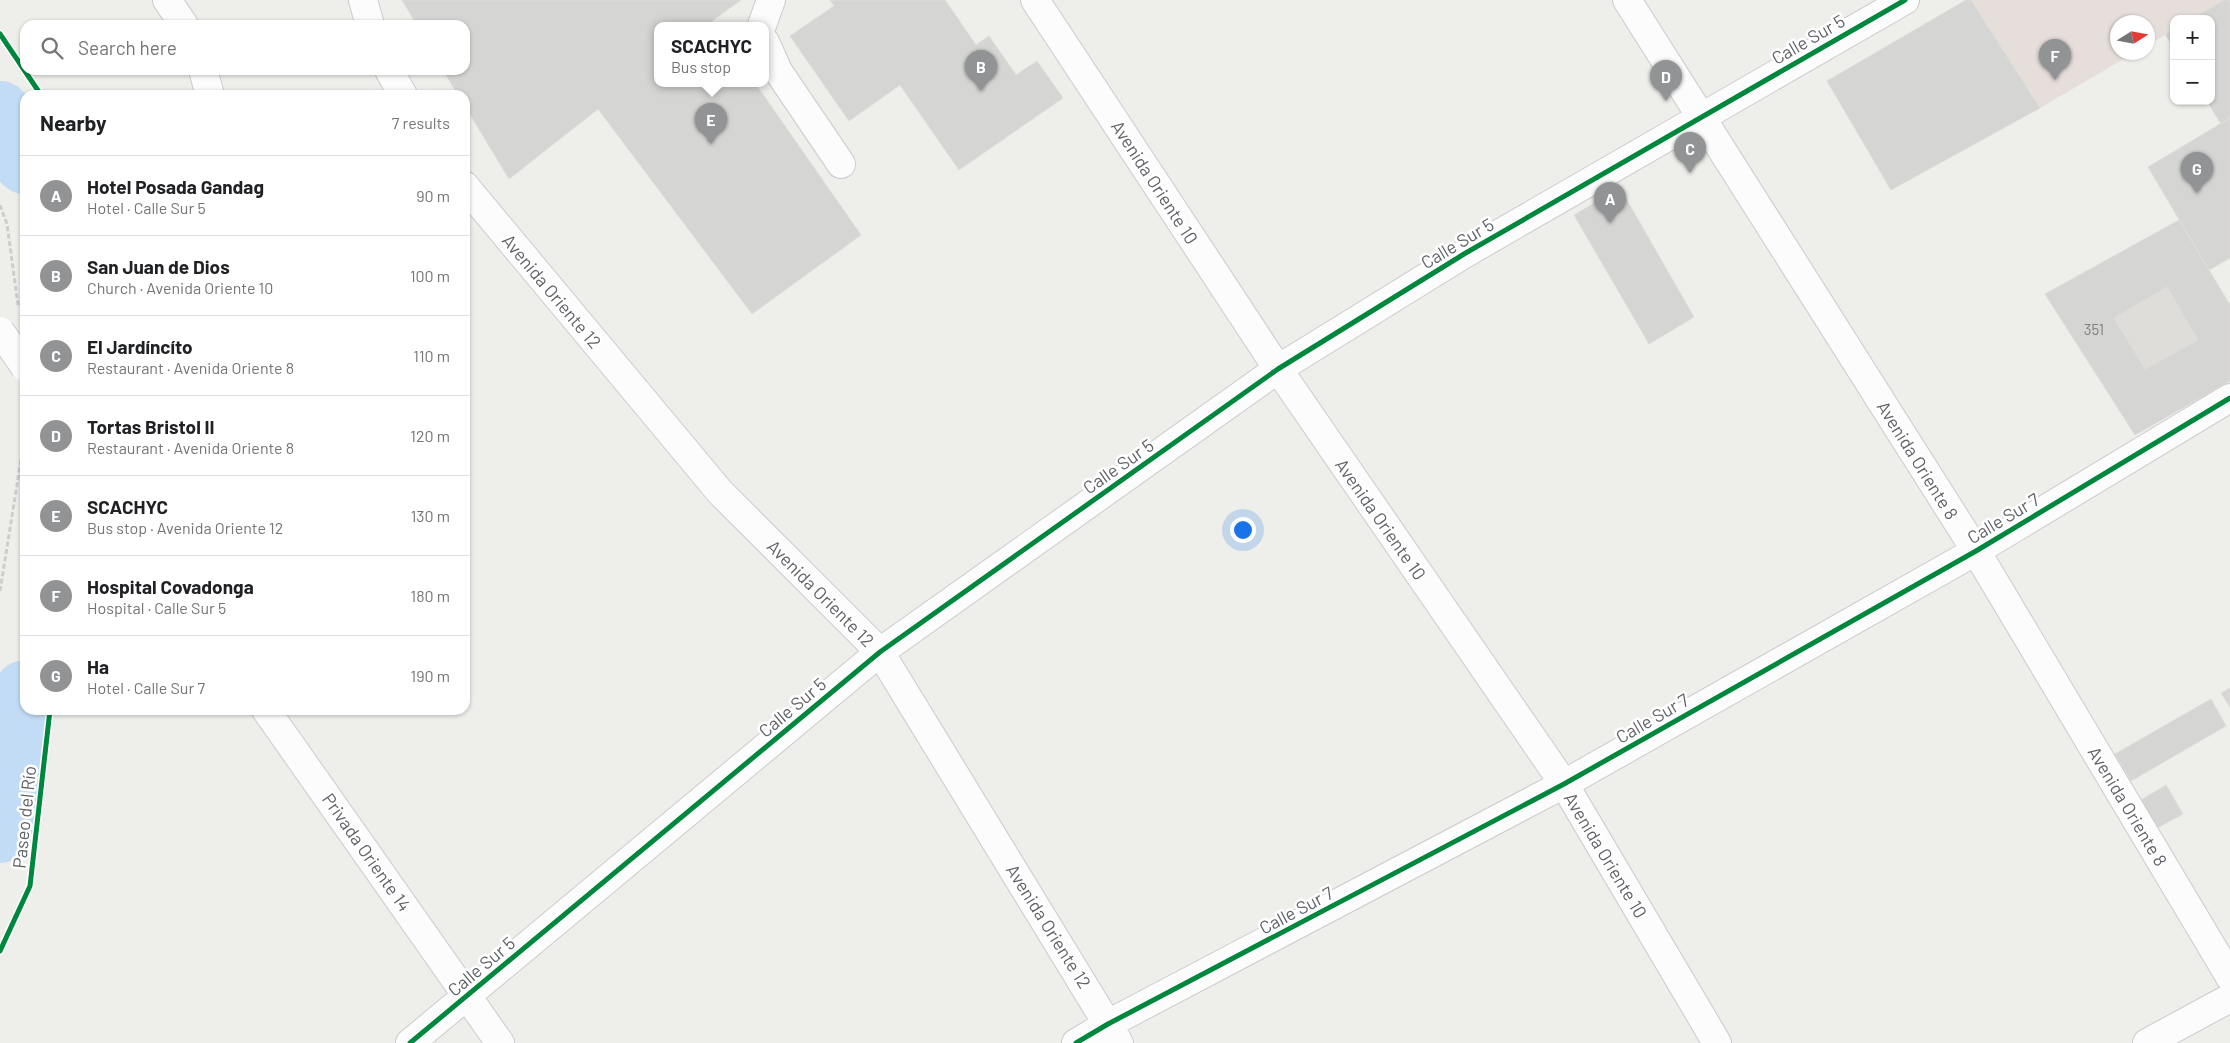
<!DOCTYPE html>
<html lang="en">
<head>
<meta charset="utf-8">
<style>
	:root { --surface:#fff; --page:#f2f2f2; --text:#202124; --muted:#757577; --line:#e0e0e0; --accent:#919395 }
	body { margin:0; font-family:Barlow,sans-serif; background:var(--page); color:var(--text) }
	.controls { position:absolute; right:15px; top:15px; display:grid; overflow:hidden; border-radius:10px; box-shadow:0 1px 4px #0004 }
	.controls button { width:45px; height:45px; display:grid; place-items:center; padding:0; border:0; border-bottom:1px solid var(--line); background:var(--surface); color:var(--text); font:25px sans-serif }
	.compass { position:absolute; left:2110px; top:15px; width:45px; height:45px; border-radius:50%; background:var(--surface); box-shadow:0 1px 4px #0004; rotate:79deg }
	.you { position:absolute; left:1242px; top:529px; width:18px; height:18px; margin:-12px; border:4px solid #fff; border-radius:50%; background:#1a73e8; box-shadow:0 0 0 8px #1a73e833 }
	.badge { display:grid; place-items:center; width:32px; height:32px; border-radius:50%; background:var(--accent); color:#fff; font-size:16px; font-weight:700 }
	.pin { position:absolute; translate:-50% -41px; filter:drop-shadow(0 1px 2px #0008) }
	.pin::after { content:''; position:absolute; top:26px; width:18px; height:15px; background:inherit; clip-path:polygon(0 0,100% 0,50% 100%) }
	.popup { position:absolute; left:654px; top:22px; width:115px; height:65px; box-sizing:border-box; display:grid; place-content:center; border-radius:10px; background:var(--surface); filter:drop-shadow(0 1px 4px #0005); font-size:16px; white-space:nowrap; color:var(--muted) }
	.popup b { font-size:19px; color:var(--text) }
	.popup::after { content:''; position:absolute; left:50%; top:100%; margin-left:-10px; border:10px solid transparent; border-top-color:var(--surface) }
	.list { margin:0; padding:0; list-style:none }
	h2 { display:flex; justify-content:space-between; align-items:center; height:65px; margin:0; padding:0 20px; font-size:21px }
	h2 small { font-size:16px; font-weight:400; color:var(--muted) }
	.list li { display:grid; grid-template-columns:32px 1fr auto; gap:15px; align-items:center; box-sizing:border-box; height:80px; padding:0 20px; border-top:1px solid var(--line) }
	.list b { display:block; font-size:19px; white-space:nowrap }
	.list p { margin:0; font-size:16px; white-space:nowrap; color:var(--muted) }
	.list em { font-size:16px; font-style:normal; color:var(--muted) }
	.icon { flex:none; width:28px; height:28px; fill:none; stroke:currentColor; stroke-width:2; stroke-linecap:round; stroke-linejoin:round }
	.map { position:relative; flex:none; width:2230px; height:1043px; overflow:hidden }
	.search { position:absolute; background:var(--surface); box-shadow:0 1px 4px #0004; left:20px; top:20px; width:450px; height:55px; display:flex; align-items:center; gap:12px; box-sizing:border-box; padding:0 18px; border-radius:15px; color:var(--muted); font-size:19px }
	.panel { position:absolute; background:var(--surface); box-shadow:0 1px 4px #0004; left:20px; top:90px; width:450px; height:625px; border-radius:15px }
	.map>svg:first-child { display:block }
	.education { fill:#deddd9 }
	.medical { fill:#e6dedb }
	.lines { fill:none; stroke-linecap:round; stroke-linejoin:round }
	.river { stroke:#c2dcf5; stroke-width:62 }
	.building { fill:#d5d5d3; stroke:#deddda; fill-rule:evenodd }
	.minor-casing { stroke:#cbcccc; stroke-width:30 }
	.path { stroke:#cacfcd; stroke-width:3; stroke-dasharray:5 2.5; stroke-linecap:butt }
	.minor { stroke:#fcfcfc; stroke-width:28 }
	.minor-bridge-casing { stroke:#cbcccc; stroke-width:30; stroke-linecap:butt }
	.minor-bridge { stroke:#fcfcfc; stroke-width:28 }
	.cycleway-casing { stroke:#fff; stroke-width:8 }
	.cycleway { stroke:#00873e; stroke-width:5 }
	.labels { text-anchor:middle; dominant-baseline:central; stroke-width:5; stroke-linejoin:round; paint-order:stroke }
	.number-label { font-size:15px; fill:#7e8083 }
	.street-label { font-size:18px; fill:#5f6267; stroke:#fff }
</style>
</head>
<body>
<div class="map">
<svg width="2230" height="1043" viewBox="0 0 2230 1043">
	<rect width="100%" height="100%" fill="#eeeeea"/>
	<!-- education -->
	<path class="education" d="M2179,220L2230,305V381L2135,435L2045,294Z"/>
	<!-- medical -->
	<path class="medical" d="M1971,0H2224L2192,19H2174V30L2148,45V22H2118V52L2134,53L2040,108Z"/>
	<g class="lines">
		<!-- river -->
		<path class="river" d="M0,112L16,140L25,163
			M0,832L8,805L25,691"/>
	</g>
	<!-- building -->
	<path class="building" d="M402,0H741L712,21L715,25H657V83H755L861,235L752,314L598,109L509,179L465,106V95H458L443,70H465V25H417Z
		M830,0H945L976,45L989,36L1016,75L1037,61L1063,98L959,170L900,85L849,121L790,36L834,6Z
		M1966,0H1971L2040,108L1891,190L1827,81Z
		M2224,0H2230V118L2221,124L2207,101H2211V19H2192Z
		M2174,30V48L2165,34Z
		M2230,118V258L2209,270L2148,167Z
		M1620,188L1694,317L1649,344L1574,215Z
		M2179,220L2230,305V381L2135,435L2045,294ZM2167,287L2198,340L2145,369L2114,318Z
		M2230,688V707L2221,693Z
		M2211,699L2226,726L2131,781L2115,754Z
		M2166,785L2183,814L2157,828L2141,800Z"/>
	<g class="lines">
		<!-- minor casing -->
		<g class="minor-casing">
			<path id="minor" d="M167,0L184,25
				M363,0L370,25
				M1035,0L1278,369L1564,784L1717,1043
				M1627,0L1976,551L2230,977
				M762,25L771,0
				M765,42L778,71L841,164
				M203,70L210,95
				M389,70L403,95
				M465,186L720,492L880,652L1119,1043
				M266,710L500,1043
				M410,1043L880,652L1278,369L1464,254L1905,0
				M1076,1043L1108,1024L1564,784L1976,551L2230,398
				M2147,1043L2230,998"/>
		</g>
		<!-- path -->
		<path class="path" d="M0,34L41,95
			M0,205L7,224L18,305
			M0,591L24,441L23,398
			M0,951L30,886L50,710"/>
		<!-- minor -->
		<use href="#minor" class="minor"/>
		<!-- minor-bridge casing -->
		<g class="minor-bridge-casing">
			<path id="minor-bridge" d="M0,331L25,367"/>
		</g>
		<!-- minor-bridge -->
		<use href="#minor-bridge" class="minor-bridge"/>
		<!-- cycleway casing -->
		<g class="cycleway-casing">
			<path id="cycleway" d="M0,34L41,95
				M0,951L30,886L50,710
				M410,1043L880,652L1278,369L1464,254L1905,0
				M1076,1043L1108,1024L1564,784L1976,551L2230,398"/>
		</g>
		<!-- cycleway -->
		<use href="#cycleway" class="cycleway"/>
	</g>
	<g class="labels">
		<!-- number labels -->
		<g class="number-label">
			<text x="2094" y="329">351</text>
		</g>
		<!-- street labels -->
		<g class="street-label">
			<text transform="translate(1808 39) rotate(-30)">Calle Sur 5</text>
			<text transform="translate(1155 182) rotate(57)">Avenida Oriente 10</text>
			<text transform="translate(1457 243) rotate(-31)">Calle Sur 5</text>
			<text transform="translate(552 291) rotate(50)">Avenida Oriente 12</text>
			<text transform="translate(1918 460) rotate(58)">Avenida Oriente 8</text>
			<text transform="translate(1118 466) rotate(-35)">Calle Sur 5</text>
			<text transform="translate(2003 518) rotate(-31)">Calle Sur 7</text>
			<text transform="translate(1381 519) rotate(55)">Avenida Oriente 10</text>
			<text transform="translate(821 593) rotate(45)">Avenida Oriente 12</text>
			<text transform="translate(792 707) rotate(-40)">Calle Sur 5</text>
			<text transform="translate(1652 718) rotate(-30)">Calle Sur 7</text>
			<text transform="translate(2128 806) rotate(59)">Avenida Oriente 8</text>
			<text transform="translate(24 817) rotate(-84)">Paseo del Río</text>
			<text transform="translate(367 852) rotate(55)">Privada Oriente 14</text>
			<text transform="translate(1606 855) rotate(59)">Avenida Oriente 10</text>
			<text transform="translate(1296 910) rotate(-28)">Calle Sur 7</text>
			<text transform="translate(1049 926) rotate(58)">Avenida Oriente 12</text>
			<text transform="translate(481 966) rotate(-40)">Calle Sur 5</text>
		</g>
	</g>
</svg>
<div class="controls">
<button>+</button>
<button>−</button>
</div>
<svg class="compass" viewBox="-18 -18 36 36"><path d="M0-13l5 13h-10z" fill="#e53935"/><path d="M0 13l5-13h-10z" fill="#757577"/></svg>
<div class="you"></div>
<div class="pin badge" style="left:1610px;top:223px">A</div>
<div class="pin badge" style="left:981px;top:91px">B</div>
<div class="pin badge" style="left:1690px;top:173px">C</div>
<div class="pin badge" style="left:1666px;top:101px">D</div>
<div class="pin badge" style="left:711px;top:144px">E</div>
<div class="popup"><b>SCACHYC</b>Bus stop</div>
<div class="pin badge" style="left:2055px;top:80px">F</div>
<div class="pin badge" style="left:2197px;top:193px">G</div>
<div class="search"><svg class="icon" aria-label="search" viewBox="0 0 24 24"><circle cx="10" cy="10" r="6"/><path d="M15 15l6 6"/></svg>Search here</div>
<section class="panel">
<h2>Nearby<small>7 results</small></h2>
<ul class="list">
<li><span class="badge">A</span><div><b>Hotel Posada Gandag</b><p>Hotel · Calle Sur 5</p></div><em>90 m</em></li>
<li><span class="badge">B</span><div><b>San Juan de Dios</b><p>Church · Avenida Oriente 10</p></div><em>100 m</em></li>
<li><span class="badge">C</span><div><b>El Jardíncíto</b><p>Restaurant · Avenida Oriente 8</p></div><em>110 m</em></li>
<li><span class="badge">D</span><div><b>Tortas Bristol II</b><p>Restaurant · Avenida Oriente 8</p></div><em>120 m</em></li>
<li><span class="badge">E</span><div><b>SCACHYC</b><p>Bus stop · Avenida Oriente 12</p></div><em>130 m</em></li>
<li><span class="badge">F</span><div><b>Hospital Covadonga</b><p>Hospital · Calle Sur 5</p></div><em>180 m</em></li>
<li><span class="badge">G</span><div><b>Ha</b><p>Hotel · Calle Sur 7</p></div><em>190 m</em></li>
</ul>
</section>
</div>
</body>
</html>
